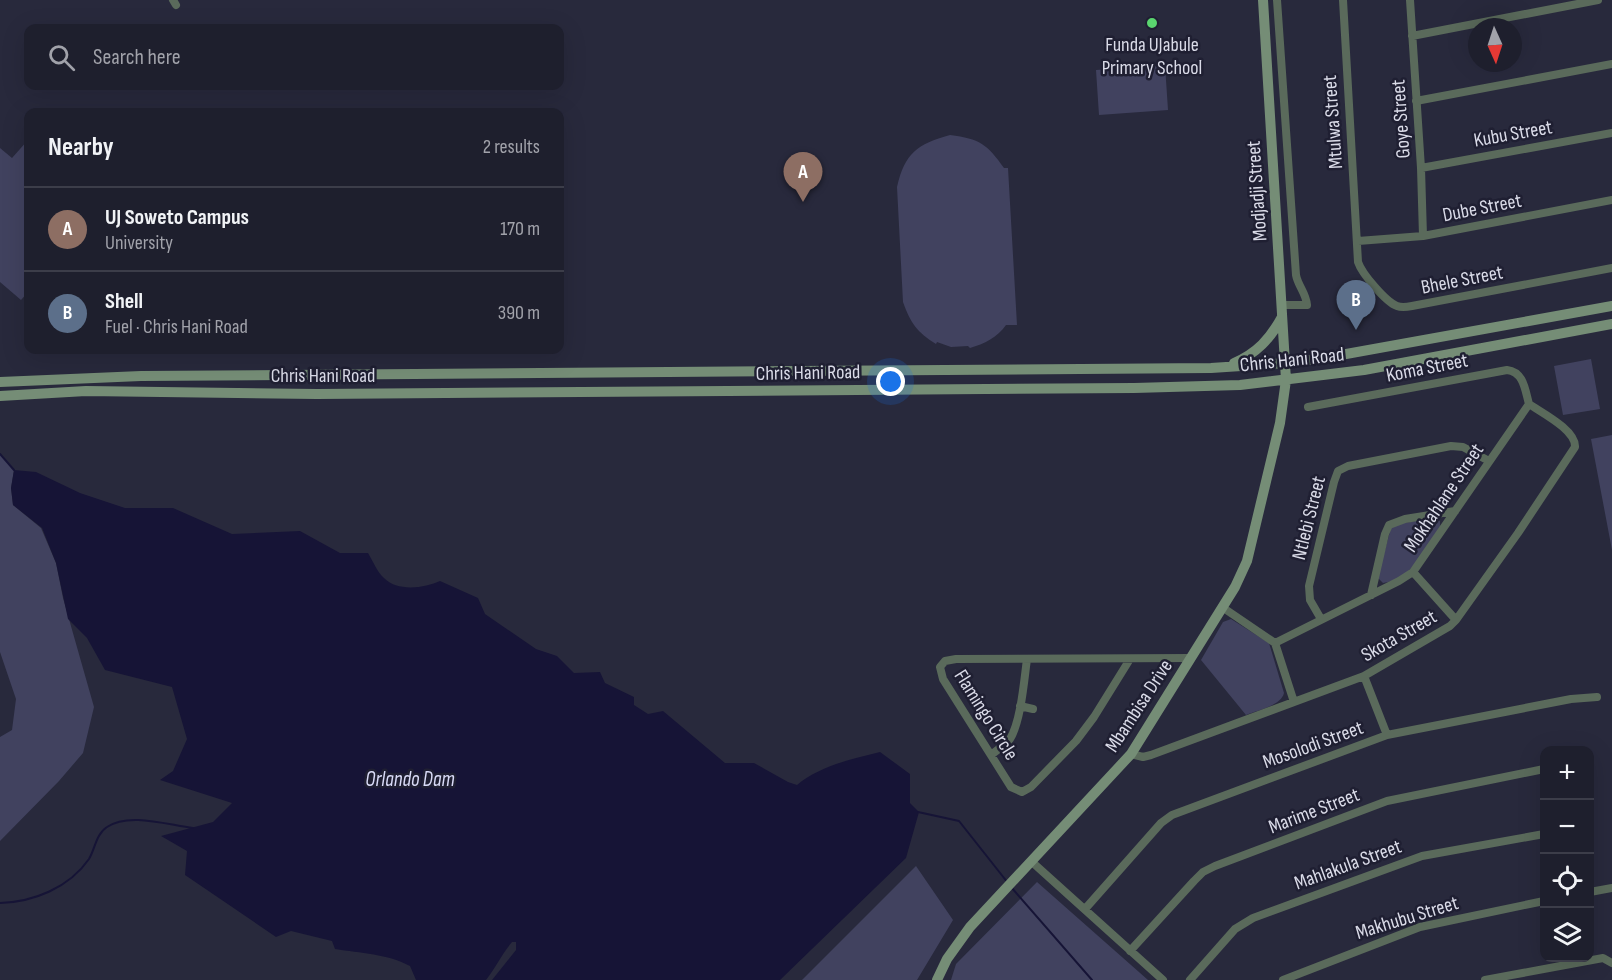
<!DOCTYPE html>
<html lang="en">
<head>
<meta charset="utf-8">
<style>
	:root { --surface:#1e1f2d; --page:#2b2c39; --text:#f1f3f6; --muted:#a1a2aa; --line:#3c3d49; --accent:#8bbbb9 }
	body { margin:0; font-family:"Sofia Sans Condensed",sans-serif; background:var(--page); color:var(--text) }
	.controls { position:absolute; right:18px; bottom:18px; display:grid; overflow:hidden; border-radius:12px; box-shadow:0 6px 24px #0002 }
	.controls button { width:54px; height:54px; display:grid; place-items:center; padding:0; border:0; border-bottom:2px solid var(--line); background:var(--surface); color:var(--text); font:30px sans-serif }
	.compass { position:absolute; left:1468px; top:18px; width:54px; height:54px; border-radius:50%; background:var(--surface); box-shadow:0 6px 24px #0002; rotate:177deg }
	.you { position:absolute; left:891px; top:382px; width:21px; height:21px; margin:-15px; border:4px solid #fff; border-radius:50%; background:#1a73e8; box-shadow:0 0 0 9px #1a73e833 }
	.badge { display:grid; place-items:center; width:39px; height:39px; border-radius:50%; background:var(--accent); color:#fff; font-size:20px; font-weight:700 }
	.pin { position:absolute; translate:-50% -50px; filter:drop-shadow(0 2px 3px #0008) }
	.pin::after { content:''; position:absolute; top:32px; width:21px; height:18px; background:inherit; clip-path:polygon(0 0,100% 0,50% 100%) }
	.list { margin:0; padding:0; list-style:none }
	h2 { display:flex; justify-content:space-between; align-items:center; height:78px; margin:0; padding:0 24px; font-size:26px }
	h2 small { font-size:20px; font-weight:400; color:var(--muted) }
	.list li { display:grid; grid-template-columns:39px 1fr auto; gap:18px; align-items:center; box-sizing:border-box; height:84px; padding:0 24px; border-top:2px solid var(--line) }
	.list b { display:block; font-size:22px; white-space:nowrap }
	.list p { margin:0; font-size:20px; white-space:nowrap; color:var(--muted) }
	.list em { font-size:20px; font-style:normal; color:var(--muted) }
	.icon { flex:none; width:33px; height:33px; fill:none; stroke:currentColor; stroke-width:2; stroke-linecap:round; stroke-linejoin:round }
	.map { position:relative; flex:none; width:1612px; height:980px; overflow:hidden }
	.search { position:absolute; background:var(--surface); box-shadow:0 6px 24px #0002; left:24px; top:24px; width:540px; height:66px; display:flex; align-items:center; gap:15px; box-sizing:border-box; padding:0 21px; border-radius:12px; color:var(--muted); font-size:22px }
	.panel { position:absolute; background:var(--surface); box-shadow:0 6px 24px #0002; left:24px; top:108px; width:540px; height:246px; border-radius:12px }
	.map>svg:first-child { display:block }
	.green { fill:#41425f }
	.water { fill:#161436 }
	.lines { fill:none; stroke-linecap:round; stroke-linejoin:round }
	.stream { stroke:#161436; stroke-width:2 }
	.street { stroke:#5a6a5b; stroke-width:8 }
	.secondary { stroke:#758d76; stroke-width:10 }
	.poi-dot { fill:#5ad56f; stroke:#1f1f32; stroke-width:2 }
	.labels { text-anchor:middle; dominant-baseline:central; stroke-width:5; stroke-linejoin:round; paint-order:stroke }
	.poi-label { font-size:20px; fill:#dadbe8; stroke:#1f1f32 }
	.street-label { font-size:20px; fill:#dadbe8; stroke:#1f1f32 }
	.water-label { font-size:21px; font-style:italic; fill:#d9dbf7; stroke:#1f1f32 }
</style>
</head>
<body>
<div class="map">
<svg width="1612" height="980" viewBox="0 0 1612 980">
	<rect width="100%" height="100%" fill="#28293c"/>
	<!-- green -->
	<path class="green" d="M1165,65L1168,110L1099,115L1096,70Z
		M950,135C980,139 987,144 1004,168H1008L1017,325H1006C998,337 984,344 970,348L968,346L951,347L937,342L936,344C917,332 911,324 903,302L897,187C905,153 917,144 950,135Z
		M28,140V292L21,300L0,282V148L12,158Z
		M1591,359L1600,409L1563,415L1554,366Z
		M1612,435V550L1591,439Z
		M0,454L14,470L11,488L13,505L41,528L56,563L63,598L94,707L83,753L59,781L0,841V737L12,730L16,699L0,652Z
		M1434,518L1440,521V527C1426,548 1412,580 1383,583L1379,579V572L1391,528L1398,524Z
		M1231,619L1269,643L1284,693C1281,706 1257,710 1246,715L1201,660L1223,622Z
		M916,866L953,920L917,980H802Z
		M1037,882L1148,980H951L956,964Z"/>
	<!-- water -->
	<path class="water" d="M14,470L36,472L80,493L125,508H173L232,534L300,531L340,553H368C373,561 377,572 384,578C397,592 425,588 440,581L478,598L485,614L536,649L557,656L574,673L600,672L605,683L634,697V705L648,714L663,711L725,763H754L788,782L797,785C820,766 851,759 880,752L910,774V803L919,812L906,858L780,980H492L516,950V942H512C502,954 496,967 486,980H416L410,966C388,954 360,953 335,949L332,941L291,931L276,937L185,875L187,851L161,836L213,822L232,803L160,780L173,771L187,739L172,687L105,670L87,638L68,619L56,563L42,528L13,505L11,488Z"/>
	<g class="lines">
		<!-- stream -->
		<path class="stream" d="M0,454L14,470
			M918,812L959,821L1008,883
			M1011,887L1092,980
			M0,903C33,902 69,888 89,859C95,849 96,834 107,827C129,812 168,825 193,828"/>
		<!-- street -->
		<path class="street" d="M173,0L176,5
			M1277,0L1296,275C1298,286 1306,293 1307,305H1282
			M1343,0L1358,262C1362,274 1386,302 1397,306C1402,308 1407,307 1412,306L1612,268
			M1410,0L1421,168L1423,236
			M1412,36L1598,0
			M1416,101L1612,64
			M1421,168L1612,133
			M1358,241L1423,236L1612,200
			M1308,407L1507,370C1524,372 1525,390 1529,404
			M1413,572L1456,620
			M1371,595L1385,534L1389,525L1405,519L1455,511
			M1222,607L1275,643L1294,702
			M1321,619L1310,600L1309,586L1334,482L1338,471L1348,466L1451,446L1463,447L1489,461
			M1275,643L1399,581L1413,572L1529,404
			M1130,659L1094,717L1076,741L1031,787L1022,792L1011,787L943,679L940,667L945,661L956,659L1191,658
			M1364,676L1387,735
			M1020,706L1033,709
			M1131,754L1143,757L1151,755L1364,676L1450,626L1456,620L1518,533L1575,447C1576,430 1542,413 1529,404
			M991,755C997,750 1005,745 1010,739C1021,721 1024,681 1027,659
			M1032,862L1163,980
			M1590,892L1612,888
			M1085,909L1161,823L1172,815L1387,735L1571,699L1597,697
			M1130,951L1194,881L1203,872L1215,866L1387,801L1544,769
			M1190,980L1235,929L1253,918L1422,856L1544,834
			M1283,980L1420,927L1544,901
			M1485,980L1603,958L1612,963"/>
		<!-- secondary -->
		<path class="secondary" d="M1234,363C1257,353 1270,339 1282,317
			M0,382L141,376L1211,368L1286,363L1324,358L1612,306
			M0,396L86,391L317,394L1134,388L1240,385L1364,370L1612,324
			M937,980L947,959L970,927L1131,754L1235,587L1247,561L1280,423L1286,380L1263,0"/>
	</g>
	<!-- markers -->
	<circle class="poi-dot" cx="1152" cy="23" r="6"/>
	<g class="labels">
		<!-- poi labels -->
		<g class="poi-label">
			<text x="1152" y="45">Funda UJabule<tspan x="1152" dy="23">Primary School</tspan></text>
		</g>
		<!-- street labels -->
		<g class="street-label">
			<text transform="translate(1401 119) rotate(-94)">Goye Street</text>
			<text transform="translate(1333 122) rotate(-94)">Mtulwa Street</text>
			<text transform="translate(1513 134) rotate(-10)">Kubu Street</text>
			<text transform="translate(1257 191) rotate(-94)">Modjadji Street</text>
			<text transform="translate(1482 208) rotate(-11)">Dube Street</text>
			<text transform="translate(1462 280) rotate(-11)">Bhele Street</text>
			<text transform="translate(1292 360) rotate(-6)">Chris Hani Road</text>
			<text transform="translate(1427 368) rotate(-11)">Koma Street</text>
			<text transform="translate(808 373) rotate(-1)">Chris Hani Road</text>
			<text x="323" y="376">Chris Hani Road</text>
			<text transform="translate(1444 498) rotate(-56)">Mokhahlane Street</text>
			<text transform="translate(1309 518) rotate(-76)">Ntlebi Street</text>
			<text transform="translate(1399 636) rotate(-30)">Skota Street</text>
			<text transform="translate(1139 706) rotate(-57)">Mbambisa Drive</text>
			<text transform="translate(986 715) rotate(58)">Flamingo Circle</text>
			<text transform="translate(1313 745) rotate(-20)">Mosolodi Street</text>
			<text transform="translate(1314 811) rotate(-21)">Marime Street</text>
			<text transform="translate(1348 865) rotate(-20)">Mahlakula Street</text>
			<text transform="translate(1407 918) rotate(-17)">Makhubu Street</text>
		</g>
		<!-- water labels -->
		<g class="water-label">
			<text x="410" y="779">Orlando Dam</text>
		</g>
	</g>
</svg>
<div class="controls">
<button>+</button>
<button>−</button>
<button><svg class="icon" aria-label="locate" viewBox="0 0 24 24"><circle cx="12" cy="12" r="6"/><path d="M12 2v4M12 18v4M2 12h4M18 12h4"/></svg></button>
<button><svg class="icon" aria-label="layers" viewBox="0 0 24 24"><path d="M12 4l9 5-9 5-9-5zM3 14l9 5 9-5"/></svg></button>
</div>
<svg class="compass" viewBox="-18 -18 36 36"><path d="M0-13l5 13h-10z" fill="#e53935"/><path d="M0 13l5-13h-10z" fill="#a1a2aa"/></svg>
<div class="you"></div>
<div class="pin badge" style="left:803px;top:202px;background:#8d6e63">A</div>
<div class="pin badge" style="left:1356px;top:330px;background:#5c6f8a">B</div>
<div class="search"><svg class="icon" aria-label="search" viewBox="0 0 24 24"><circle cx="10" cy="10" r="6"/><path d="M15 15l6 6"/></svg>Search here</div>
<section class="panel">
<h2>Nearby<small>2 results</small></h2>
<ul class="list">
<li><span class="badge" style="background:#8d6e63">A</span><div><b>UJ Soweto Campus</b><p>University</p></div><em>170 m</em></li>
<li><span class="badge" style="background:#5c6f8a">B</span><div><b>Shell</b><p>Fuel · Chris Hani Road</p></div><em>390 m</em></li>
</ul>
</section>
</div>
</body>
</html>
